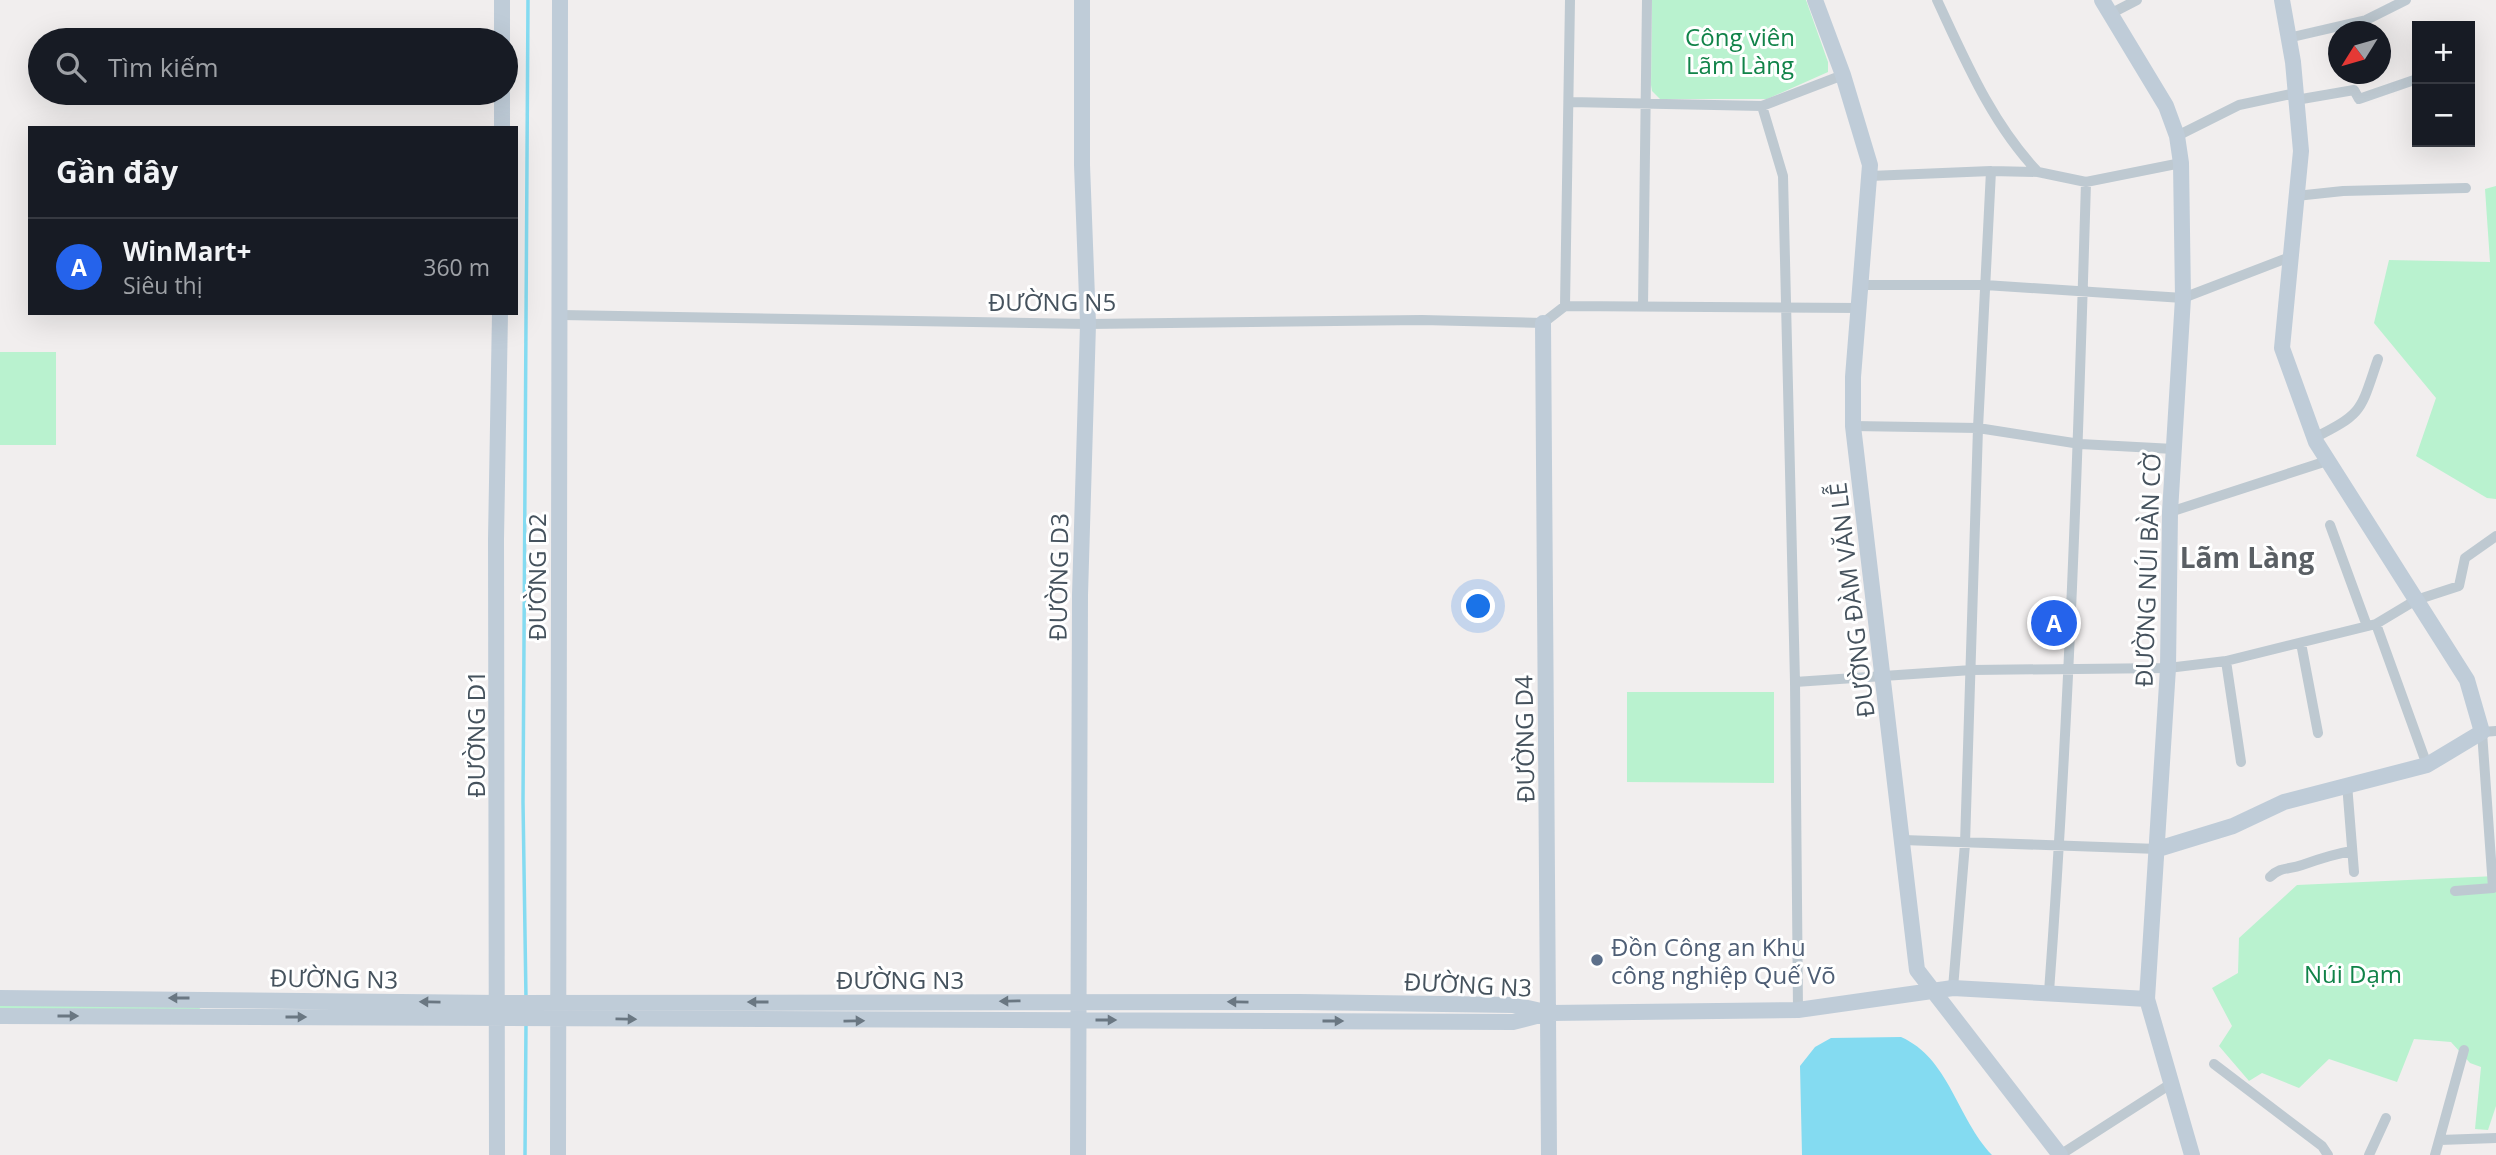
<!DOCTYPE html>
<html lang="vi">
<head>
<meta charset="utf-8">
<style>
	:root { --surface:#171b24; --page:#20242c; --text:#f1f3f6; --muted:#9ea1a6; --line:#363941; --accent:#2563eb }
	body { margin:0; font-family:"Open Sans",sans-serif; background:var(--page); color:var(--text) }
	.controls { position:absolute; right:21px; top:21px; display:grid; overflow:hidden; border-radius:0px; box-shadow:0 7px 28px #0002 }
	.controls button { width:63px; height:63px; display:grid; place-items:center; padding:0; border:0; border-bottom:2px solid var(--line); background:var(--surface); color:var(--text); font:35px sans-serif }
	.compass { position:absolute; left:2328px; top:21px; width:63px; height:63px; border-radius:50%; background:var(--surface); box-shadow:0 7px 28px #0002; rotate:233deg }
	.you { position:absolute; left:1479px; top:607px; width:24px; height:24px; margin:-18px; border:5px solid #fff; border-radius:50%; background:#1a73e8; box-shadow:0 0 0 10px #1a73e833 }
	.badge { display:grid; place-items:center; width:46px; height:46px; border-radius:50%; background:var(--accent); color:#fff; font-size:23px; font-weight:700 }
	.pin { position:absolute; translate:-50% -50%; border:4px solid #fff; box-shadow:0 2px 7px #0006 }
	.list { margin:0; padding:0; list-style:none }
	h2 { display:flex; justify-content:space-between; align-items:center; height:91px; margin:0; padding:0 28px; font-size:30px }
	h2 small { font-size:23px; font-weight:400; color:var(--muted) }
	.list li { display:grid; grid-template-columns:46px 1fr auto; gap:21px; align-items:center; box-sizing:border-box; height:98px; padding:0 28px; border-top:2px solid var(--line) }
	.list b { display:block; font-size:26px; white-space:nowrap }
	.list p { margin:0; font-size:23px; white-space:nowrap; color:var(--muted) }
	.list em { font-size:23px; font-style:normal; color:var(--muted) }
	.icon { flex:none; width:38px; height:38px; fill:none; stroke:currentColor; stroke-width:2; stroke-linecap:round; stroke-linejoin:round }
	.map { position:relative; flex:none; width:2496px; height:1155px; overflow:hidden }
	.search { position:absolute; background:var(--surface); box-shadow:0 7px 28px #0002; left:28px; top:28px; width:490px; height:77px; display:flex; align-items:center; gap:18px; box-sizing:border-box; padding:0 24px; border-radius:38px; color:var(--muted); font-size:26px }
	.panel { position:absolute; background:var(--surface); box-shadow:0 7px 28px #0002; left:28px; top:126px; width:490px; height:189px; border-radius:0px }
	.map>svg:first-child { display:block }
	.green { fill:#b9f2cf }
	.water { fill:#84dbf1 }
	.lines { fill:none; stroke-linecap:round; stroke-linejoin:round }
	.stream { stroke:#84dbf1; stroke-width:3.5 }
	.street { stroke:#bec9d1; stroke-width:10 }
	.secondary { stroke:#bfccd8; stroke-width:16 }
	.oneway { fill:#6a7782 }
	.service-dot { fill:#5c6f8a; stroke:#fff; stroke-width:2.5 }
	.labels { text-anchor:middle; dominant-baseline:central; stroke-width:6; stroke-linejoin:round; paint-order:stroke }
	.park-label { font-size:24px; fill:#118349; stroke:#fff }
	.street-label { font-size:24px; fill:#45525d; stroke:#fff }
	.service-label { font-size:24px; fill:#4e5e75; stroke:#fff; text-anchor:start }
	.quarter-label { font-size:28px; font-weight:bold; fill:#5a5f64; stroke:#fff }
</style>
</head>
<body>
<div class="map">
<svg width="2496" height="1155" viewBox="0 0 2496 1155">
	<rect width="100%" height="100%" fill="#f1eeee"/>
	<!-- green -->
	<path class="green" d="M1652,0H1806L1828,62V72L1767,99H1660L1652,91L1651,85Z
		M2496,186V499L2487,498L2416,456L2436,398L2374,323L2389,260L2490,262L2485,189Z
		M0,352H56V445H0Z
		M1627,692H1774V783L1627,782Z
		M2496,876V1106L2488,1130L2475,1129L2481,1067L2470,1063L2451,1042L2414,1039L2397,1082L2329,1059L2299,1088L2262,1073L2249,1081L2219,1046L2232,1026L2212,988L2238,973L2239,938L2297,885Z
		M0,1003L201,1007L198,1011H0Z"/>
	<!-- water -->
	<path class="water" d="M1901,1037C1949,1058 1957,1118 1992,1155H1802L1800,1066L1815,1047L1831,1038Z"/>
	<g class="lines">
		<!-- stream -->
		<path class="stream" d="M526,999L523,802L528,0
			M525,1155L526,1024"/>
		<!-- street -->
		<path class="street" d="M1937,0C1965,60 1992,124 2038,172
			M2110,14L2137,0
			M2288,38L2366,20L2406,0
			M2296,100L2354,90L2359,99L2417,79
			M1570,102L1762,106L1843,75
			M1762,106L1783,176L1795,682L1798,1010
			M2177,136L2239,105L2296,93
			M1870,176L1991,171L2038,172L2086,182L2181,163
			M2296,196L2343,191L2466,188
			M1862,285H1985L2183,298L2290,257
			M1565,306L1570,0
			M1643,307L1647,0
			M561,315L1088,324L1422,320L1543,323L1565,306L1860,308
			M1853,426L1978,428L2080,444L2174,449
			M2314,438C2364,413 2360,411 2378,359
			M2170,512L2327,461
			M2330,525L2367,626
			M2376,624L2427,765
			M2301,643L2318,733
			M2226,661L2241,762
			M1795,682L1972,670L2168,668L2226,661L2376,624L2416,600L2459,586L2465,558L2496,536
			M2347,784L2354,872
			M1903,840L2158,849
			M2270,877C2281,866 2289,870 2302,865C2319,859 2333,854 2352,851
			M2455,891L2493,888L2482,732L2496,731
			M1953,988L1965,844L1978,428L1991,171
			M2049,992C2069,722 2078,452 2086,182
			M2214,1064L2322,1146L2328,1155
			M2440,1140L2496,1138
			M2060,1155L2169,1085
			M2369,1155L2386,1118
			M2435,1155L2464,1050"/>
		<!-- secondary -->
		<path class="secondary" d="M502,0V40
			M1815,0L1843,75L1870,165L1853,377V426L1917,970L2060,1155
			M2102,0L2166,106L2177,136L2181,163L2183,298L2170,512L2168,668L2147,999L2192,1155
			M502,93V128
			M1543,323L1549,1155
			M2158,849L2233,826L2284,802L2427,765L2482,732L2467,680L2316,442L2282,348L2301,151L2293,62L2282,0
			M0,998L499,1003L1300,1002L1514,1005L1550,1013L1798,1010L1953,988L2147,999
			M0,1016L1513,1022L1544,1014
			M497,1155L496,539L500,313
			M558,1155L560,0
			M1078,1155L1080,595L1088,324L1082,165V0"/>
	</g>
	<!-- one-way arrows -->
	<defs><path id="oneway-solid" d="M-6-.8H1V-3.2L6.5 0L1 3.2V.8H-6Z" transform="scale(1.75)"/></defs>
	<g class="oneway">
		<use href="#oneway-solid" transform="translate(179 998) rotate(-180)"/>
		<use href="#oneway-solid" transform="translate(1010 1001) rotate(179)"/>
		<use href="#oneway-solid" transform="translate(430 1002) rotate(-179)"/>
		<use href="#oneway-solid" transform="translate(758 1002) rotate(180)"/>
		<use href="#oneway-solid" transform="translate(1238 1002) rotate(-179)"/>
		<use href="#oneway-solid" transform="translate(68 1016)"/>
		<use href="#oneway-solid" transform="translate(296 1017)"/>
		<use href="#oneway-solid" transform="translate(626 1019) rotate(1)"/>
		<use href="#oneway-solid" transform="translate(1106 1020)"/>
		<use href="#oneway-solid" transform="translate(854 1021) rotate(-1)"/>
		<use href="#oneway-solid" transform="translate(1333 1021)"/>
	</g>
	<!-- markers -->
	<circle class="service-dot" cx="1597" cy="960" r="7"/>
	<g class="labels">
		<!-- park labels -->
		<g class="park-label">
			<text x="1740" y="36">Công viên<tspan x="1740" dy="28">Lãm Làng</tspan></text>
			<text x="2353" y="973">Núi Dạm</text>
		</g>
		<!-- street labels -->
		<g class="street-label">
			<text x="1052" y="301">ĐƯỜNG N5</text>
			<text transform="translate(2147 570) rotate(-88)">ĐƯỜNG NÚI BÀN CỜ</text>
			<text transform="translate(536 577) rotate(-90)">ĐƯỜNG D2</text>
			<text transform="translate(1058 577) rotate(-89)">ĐƯỜNG D3</text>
			<text transform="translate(1851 600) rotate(-97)">ĐƯỜNG ĐÀM VĂN LỄ</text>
			<text transform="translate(475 734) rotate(-90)">ĐƯỜNG D1</text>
			<text transform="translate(1524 739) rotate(-91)">ĐƯỜNG D4</text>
			<text transform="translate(334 978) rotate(1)">ĐƯỜNG N3</text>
			<text x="900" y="979">ĐƯỜNG N3</text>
			<text transform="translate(1468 984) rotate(3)">ĐƯỜNG N3</text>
		</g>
		<!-- service labels -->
		<g class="service-label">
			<text x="1611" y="946">Đồn Công an Khu<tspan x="1611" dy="28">công nghiệp Quế Võ</tspan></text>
		</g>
		<!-- quarter labels -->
		<g class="quarter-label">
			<text x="2247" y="557">Lãm Làng</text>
		</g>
	</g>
</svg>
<div class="controls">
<button>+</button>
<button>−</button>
</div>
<svg class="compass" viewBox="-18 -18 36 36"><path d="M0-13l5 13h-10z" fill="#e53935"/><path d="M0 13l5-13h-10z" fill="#9ea1a6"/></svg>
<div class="you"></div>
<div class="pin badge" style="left:2054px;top:623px">A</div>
<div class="search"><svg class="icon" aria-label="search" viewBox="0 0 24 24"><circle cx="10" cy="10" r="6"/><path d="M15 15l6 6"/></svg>Tìm kiếm</div>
<section class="panel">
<h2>Gần đây<small></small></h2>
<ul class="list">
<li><span class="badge">A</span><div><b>WinMart+</b><p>Siêu thị</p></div><em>360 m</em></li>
</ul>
</section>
</div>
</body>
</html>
